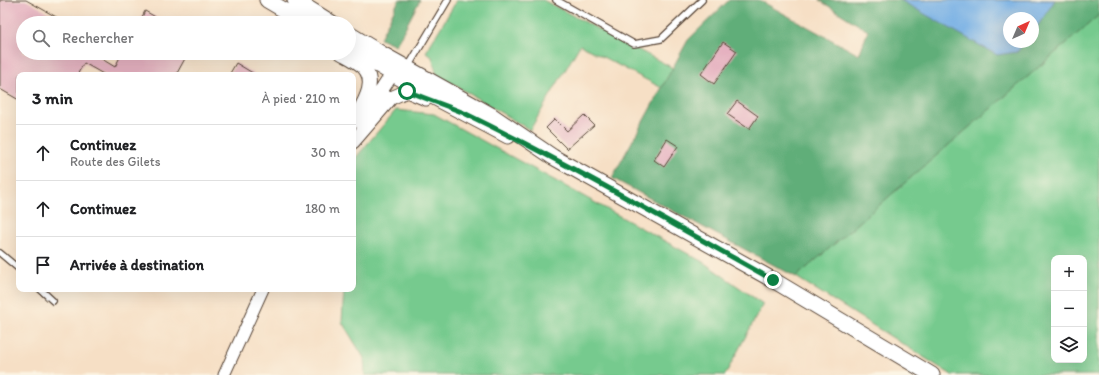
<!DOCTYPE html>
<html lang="fr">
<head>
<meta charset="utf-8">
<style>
	:root { --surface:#fff; --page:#f6f6f6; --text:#202124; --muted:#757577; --line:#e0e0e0 }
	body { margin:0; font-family:Itim,sans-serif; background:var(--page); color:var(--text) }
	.controls { position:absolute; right:12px; bottom:12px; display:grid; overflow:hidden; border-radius:8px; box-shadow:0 4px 16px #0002 }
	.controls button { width:36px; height:36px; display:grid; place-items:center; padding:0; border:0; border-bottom:1px solid var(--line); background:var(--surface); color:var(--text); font:20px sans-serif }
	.compass { position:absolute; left:1003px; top:12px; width:36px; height:36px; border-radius:50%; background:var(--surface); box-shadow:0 4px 16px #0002; rotate:44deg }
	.stop { position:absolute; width:12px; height:12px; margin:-9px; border:3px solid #0b8043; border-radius:50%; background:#fff }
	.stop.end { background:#0b8043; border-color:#fff; box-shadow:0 1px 4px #0008 }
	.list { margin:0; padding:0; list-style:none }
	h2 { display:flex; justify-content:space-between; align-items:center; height:52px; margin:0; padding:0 16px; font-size:17px }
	h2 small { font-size:13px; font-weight:400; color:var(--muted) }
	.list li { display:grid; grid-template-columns:26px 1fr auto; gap:12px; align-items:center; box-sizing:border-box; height:56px; padding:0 16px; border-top:1px solid var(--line) }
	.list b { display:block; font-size:15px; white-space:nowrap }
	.list p { margin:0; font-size:13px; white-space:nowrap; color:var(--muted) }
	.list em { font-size:13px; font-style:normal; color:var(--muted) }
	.icon { flex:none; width:22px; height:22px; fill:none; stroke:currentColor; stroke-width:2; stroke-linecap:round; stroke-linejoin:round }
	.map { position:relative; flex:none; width:1099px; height:375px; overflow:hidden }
	.search { position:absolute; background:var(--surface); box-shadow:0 4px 16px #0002; left:16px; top:16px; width:340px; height:44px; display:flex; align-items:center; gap:10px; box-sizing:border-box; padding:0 14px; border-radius:22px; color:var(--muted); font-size:15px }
	.panel { position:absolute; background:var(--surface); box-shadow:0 4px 16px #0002; left:16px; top:72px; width:340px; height:220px; border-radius:8px }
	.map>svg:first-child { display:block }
	.green { fill:#76ca8e; stroke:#587a56; fill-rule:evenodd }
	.forest { fill:#60ae79; stroke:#4e6c4c; fill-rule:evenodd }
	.water { fill:#75afe5; stroke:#586c82 }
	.building { fill:#e5b1c0 }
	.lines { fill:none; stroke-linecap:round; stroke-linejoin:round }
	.service-casing { stroke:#574537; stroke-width:8 }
	.minor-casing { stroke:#574537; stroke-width:13 }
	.tertiary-casing { stroke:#574537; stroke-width:15 }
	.secondary-casing { stroke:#574537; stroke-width:17 }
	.service { stroke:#fff; stroke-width:5.5 }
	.minor { stroke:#fff; stroke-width:11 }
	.tertiary { stroke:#fff; stroke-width:13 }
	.secondary { stroke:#fff; stroke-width:15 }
	.route { stroke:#0b8043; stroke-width:5 }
</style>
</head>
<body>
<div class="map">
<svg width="1099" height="375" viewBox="0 0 1099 375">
	<rect width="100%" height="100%" fill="#fcf5e5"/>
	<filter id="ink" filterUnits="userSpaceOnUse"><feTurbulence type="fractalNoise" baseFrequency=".025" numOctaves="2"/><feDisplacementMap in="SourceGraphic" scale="8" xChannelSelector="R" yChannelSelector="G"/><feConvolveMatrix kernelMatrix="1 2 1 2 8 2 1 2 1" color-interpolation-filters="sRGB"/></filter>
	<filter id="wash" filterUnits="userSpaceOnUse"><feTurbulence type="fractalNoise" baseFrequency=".012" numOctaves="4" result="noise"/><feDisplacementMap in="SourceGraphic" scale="16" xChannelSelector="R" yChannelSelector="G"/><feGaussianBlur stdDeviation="0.9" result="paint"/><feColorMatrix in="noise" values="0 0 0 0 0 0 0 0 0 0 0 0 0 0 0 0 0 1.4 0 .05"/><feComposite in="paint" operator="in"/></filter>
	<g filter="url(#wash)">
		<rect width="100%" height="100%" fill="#f6dfc5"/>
		<!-- green -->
		<path class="green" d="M457,0H543L673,68L662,88L580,45L530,130L453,84L437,76L432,57L426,52Z
			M1099,15V375H952L796,277ZM1054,258H1084V360H1054Z
			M396,110L434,114L703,262L763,304L725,375H365L364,358L342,322L344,289H353V206L355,198L353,197V161Z"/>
		<!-- forest -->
		<path class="forest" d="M399,0H420L396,45L380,38Z
			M729,0H759L859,55L868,31L819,0H1099V15L796,277L612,178L688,40ZM1009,18H1033V42H1009Z"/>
		<!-- water -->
		<path class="water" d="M900,0H1055L1033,33V18H1009V42H1025L1017,52L997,55Z"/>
		<g id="blocks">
			<!-- building -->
			<path class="building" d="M0,0H26L67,23H23V53H92L115,67L122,53H188L176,75H105L84,63L77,75H19V100L0,89Z
				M145,11L166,23H139Z
				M723,42L737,51L714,84L701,74Z
				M236,63L256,75H229Z
				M737,101L758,116L749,129L727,114Z
				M584,115L594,125L567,149L546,128L555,119L567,131Z
				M667,139L678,146L664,167L654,160Z"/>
		</g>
	</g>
	<g filter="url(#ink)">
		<use href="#blocks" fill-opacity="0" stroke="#574537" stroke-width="1"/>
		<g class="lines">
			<!-- service casing -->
			<g class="service-casing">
				<path id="service" d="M556,0L634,44L661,39L702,0
					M408,67L448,0
					M0,253L19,269
					M40,289L53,301"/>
			</g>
			<!-- minor casing -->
			<g class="minor-casing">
				<path id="minor" d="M224,375L263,289"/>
			</g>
			<!-- tertiary casing -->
			<g class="tertiary-casing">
				<path id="tertiary" d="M341,53C348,57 357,61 363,67C379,83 361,106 353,122
					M361,122L398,65
					M353,142L391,98L407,91L426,99"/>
			</g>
			<!-- secondary casing -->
			<g class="secondary-casing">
				<path id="secondary" d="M267,0L306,23
					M295,0L332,23
					M349,34L382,54L491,115L553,157L773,280L932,375
					M349,48L417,88L508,136"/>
			</g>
			<!-- service -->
			<use href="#service" class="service"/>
			<!-- minor -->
			<use href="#minor" class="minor"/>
			<!-- tertiary -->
			<use href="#tertiary" class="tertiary"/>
			<!-- secondary -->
			<use href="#secondary" class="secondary"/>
		</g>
	</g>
	<g class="lines" filter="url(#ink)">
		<!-- route -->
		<path class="route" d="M407,91C426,99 445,105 464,113C569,164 671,223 773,280"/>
	</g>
</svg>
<div class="controls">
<button>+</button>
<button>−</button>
<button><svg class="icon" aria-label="layers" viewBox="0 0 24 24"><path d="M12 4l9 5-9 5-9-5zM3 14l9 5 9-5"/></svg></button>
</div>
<svg class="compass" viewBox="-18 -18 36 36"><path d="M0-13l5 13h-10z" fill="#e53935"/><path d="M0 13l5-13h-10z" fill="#757577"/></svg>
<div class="stop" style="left:407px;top:91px"></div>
<div class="stop end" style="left:773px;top:280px"></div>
<div class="search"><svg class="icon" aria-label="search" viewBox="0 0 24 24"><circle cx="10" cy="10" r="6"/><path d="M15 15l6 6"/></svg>Rechercher</div>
<section class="panel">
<h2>3 min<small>À pied · 210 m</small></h2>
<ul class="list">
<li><svg class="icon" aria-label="ahead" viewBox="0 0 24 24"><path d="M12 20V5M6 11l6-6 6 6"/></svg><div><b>Continuez</b><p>Route des Gilets</p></div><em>30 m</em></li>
<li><svg class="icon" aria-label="ahead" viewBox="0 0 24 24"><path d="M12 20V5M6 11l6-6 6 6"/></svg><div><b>Continuez</b></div><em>180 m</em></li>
<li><svg class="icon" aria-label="arrive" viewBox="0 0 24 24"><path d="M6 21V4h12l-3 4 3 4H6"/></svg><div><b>Arrivée à destination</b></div></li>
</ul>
</section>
</div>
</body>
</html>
